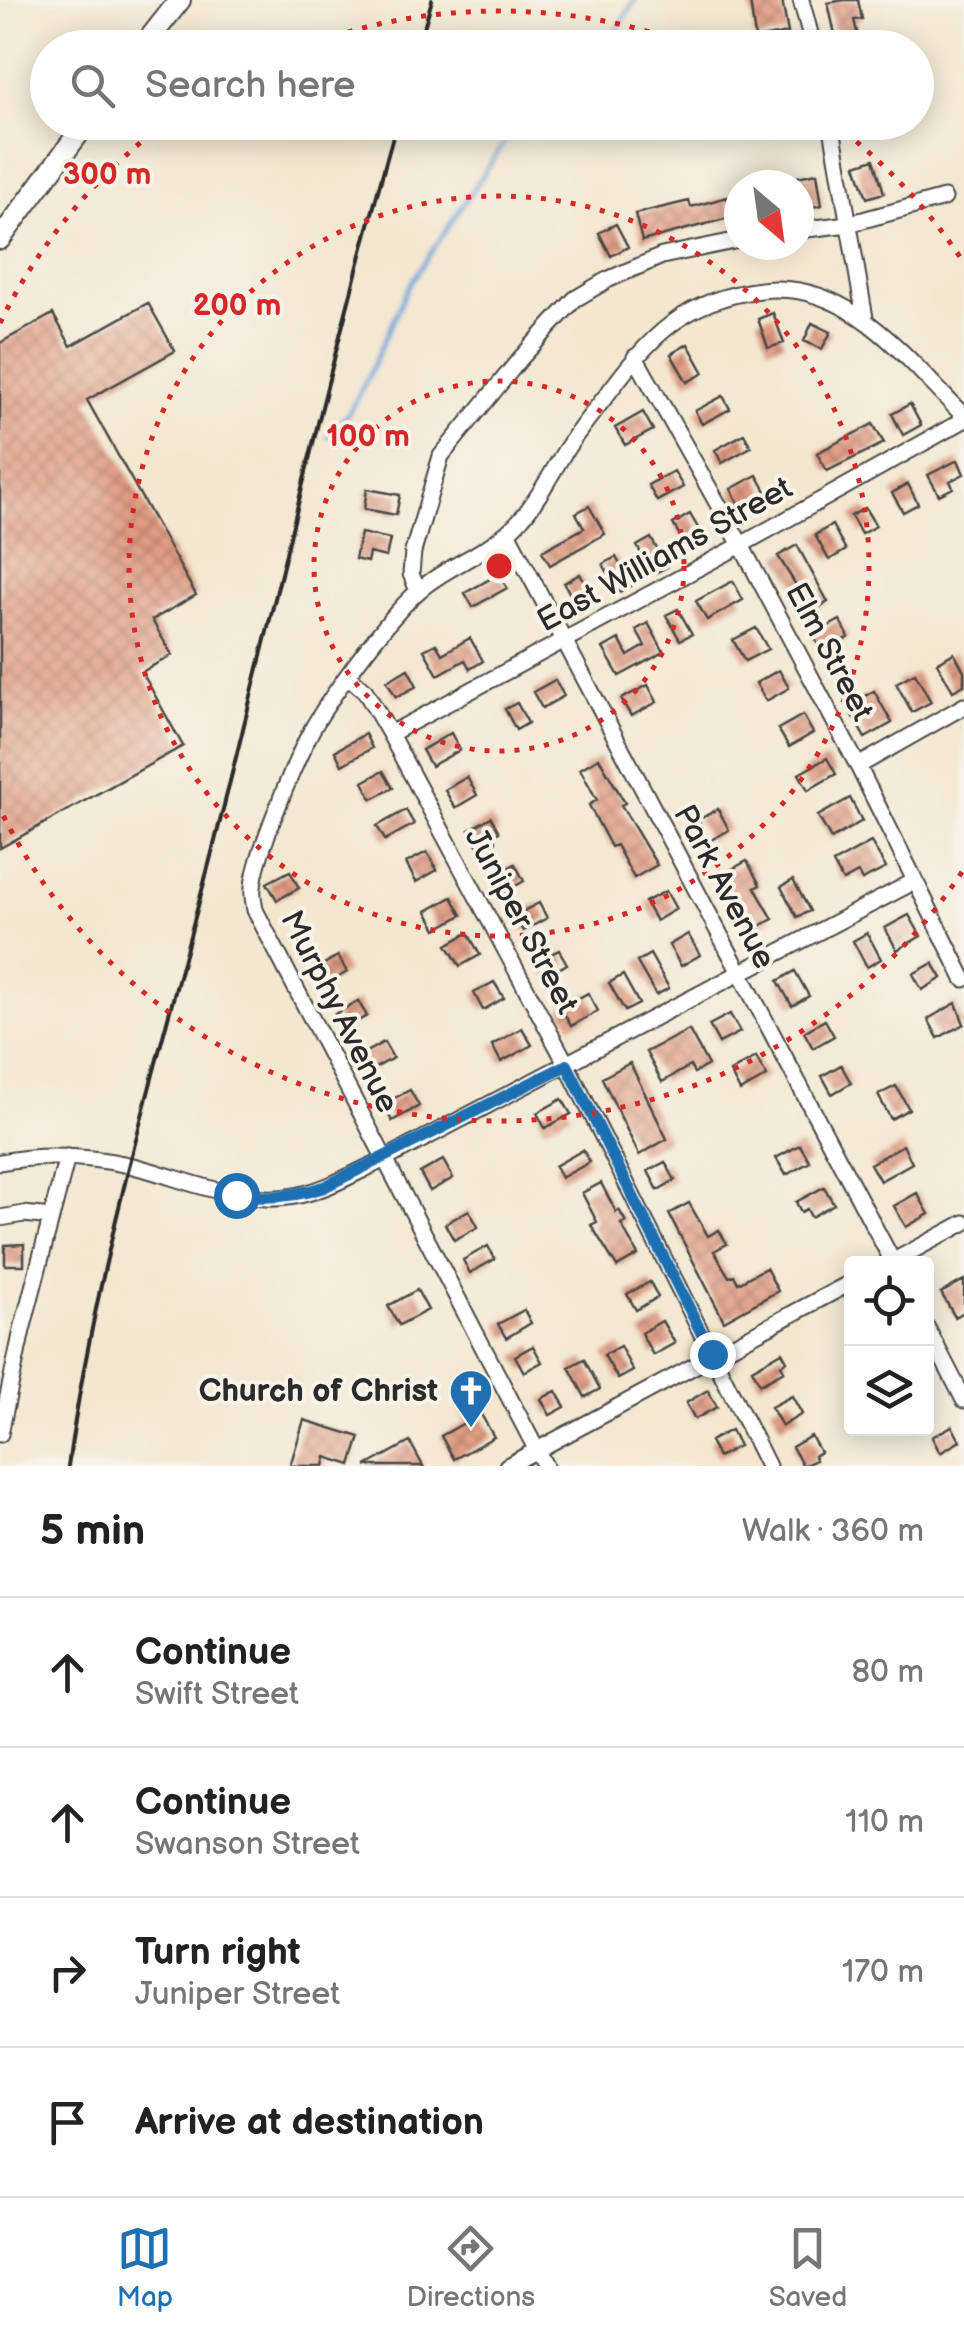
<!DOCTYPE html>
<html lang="en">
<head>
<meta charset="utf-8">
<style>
	:root { --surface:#fff; --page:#f6f6f6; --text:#222; --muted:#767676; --line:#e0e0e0; --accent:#1f6fb2 }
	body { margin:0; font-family:"Balsamiq Sans",sans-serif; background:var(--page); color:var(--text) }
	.controls { position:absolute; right:30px; bottom:30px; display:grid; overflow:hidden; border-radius:10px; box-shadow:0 5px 25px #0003 }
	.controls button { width:90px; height:90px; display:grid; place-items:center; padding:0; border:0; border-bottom:2px solid var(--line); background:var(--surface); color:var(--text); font:50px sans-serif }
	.compass { position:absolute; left:724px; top:170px; width:90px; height:90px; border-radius:50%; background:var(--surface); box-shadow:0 5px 25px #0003; rotate:151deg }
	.stop { position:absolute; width:30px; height:30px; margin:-22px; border:8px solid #1f6fb2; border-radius:50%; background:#fff }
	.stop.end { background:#1f6fb2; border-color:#fff; box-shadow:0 2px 10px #0008 }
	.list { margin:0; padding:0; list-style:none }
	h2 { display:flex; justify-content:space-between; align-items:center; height:130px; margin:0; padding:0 40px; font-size:42px }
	h2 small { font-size:32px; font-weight:400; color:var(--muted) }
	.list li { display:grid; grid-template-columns:65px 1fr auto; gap:30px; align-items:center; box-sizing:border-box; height:150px; padding:0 40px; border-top:2px solid var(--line) }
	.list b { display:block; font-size:38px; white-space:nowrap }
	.list p { margin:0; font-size:32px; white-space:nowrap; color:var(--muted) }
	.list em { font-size:32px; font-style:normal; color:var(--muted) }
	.icon { flex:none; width:55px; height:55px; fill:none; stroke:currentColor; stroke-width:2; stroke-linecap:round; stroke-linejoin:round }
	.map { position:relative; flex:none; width:964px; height:1466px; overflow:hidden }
	.search { position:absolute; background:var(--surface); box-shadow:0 5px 25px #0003; left:30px; right:30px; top:30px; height:110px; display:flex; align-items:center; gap:25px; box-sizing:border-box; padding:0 35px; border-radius:55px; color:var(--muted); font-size:38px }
	.sheet { height:730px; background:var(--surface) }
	nav { display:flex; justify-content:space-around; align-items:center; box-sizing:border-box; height:140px; border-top:2px solid var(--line); background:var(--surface); font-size:28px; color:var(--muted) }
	nav a { display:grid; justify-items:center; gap:5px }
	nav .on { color:var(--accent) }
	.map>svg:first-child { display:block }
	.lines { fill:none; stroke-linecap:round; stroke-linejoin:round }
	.stream { stroke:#6fa3dc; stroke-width:4 }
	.building { fill:url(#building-cross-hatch) }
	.minor-casing { stroke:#494744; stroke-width:19 }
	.major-casing { stroke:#494744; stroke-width:24 }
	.minor { stroke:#fff; stroke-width:15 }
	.major { stroke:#fff; stroke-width:20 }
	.rail { stroke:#2b2b2b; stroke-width:4 }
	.route { stroke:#1f6fb2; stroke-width:12 }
	.ring { fill:none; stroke:#d62828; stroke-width:5; stroke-dasharray:5 10 }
	.labels { text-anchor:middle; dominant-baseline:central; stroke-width:8; stroke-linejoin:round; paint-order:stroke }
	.street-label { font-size:32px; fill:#2b2b2b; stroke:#f7f3e8 }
	.poi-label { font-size:32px; font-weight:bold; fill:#2b2b2b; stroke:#f7f3e8; text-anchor:end }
	.centre { fill:#d62828; stroke:#f7f3e8; stroke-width:5 }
	.ring-label { font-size:30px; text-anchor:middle; font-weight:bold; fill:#d62828; stroke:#f7f3e8; stroke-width:8; stroke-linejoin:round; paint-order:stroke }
</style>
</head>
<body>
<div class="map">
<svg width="964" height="1466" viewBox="0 0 964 1466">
	<defs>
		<pattern id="building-cross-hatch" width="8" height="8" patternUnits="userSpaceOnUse" patternTransform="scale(2.5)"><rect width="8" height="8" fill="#e19c84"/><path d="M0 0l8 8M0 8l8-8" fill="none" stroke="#b77f6c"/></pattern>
	</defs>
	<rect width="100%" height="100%" fill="#f7f3e8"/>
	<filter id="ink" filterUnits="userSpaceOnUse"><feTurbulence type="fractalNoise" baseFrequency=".01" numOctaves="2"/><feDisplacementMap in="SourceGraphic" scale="20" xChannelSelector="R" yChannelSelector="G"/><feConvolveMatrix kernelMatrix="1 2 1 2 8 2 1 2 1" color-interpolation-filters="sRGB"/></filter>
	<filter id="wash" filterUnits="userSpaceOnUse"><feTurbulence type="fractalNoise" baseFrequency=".0048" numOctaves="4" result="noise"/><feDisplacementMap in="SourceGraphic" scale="40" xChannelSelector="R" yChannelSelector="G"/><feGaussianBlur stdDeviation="2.25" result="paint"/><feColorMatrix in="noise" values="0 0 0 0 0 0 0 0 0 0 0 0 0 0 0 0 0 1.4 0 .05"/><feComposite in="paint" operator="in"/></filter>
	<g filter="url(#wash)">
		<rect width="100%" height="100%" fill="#f3e7d0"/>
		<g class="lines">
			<!-- stream -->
			<path class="stream" d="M598,48L611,39L635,0
				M328,437L349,412L367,379L408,287L518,122"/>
		</g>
		<g id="blocks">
			<!-- building -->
			<path class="building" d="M750,0H782L788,33L755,39Z
				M844,0H858L862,19L854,20L861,48H838L828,3Z
				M874,159L884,193L867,198L856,165Z
				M817,173L822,205L803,209L797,177Z
				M727,197L732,217L642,241L635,214L689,201L691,207Z
				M616,224L628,247L611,256L599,233Z
				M148,303L175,351L87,400L196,595L152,620L172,655L142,672L183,746L0,848V343L53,314L71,346Z
				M773,313L784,343L768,348L758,319Z
				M812,323L831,332L822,349L804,341Z
				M688,344L704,373L687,382L671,354Z
				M723,396L730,409L702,424L695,411Z
				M910,404L921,425L903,435L892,414Z
				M643,412L653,430L625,445L615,428Z
				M873,424L884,443L827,471L817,453Z
				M744,434L751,447L722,463L715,450Z
				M958,460L964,474L950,481L953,488L939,495L928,475Z
				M674,471L683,487L657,501L648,485Z
				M757,475L771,500L754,510L749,501L740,506L731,489Z
				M908,484L918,504L903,512L892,493Z
				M367,489L400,495L396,515L364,509Z
				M589,506L605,534L550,565L542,551L584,528L576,513Z
				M865,508L876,526L861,534L851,516Z
				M690,514L702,535L685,544L673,524Z
				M832,525L846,550L829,560L815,535Z
				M361,533L390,539L386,557L369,553L367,562L355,559Z
				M651,538L667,567L653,574L637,546Z
				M797,545L828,602L812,611L778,556Z
				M616,557L631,586L619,592L603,564Z
				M499,574L507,588L473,607L465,593Z
				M580,574L588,588L580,592L584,600L576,605L564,583Z
				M733,581L743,600L707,620L696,601Z
				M678,609L692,634L680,640L666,615Z
				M840,620L849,637L822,652L813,635Z
				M648,623L664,652L619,676L603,648L619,639L628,656L645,646L636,630Z
				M756,628L768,649L745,661L733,640Z
				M470,638L483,661L470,669L465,660L438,675L424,650L436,644L442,654Z
				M954,653L964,671V685L953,691L937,663Z
				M408,669L417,686L396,697L387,681Z
				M779,670L789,688L766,701L756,683Z
				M915,673L931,702L912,712L896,683Z
				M555,680L564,696L542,708L533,692Z
				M648,685L657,702L631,716L621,699Z
				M874,691L892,723L865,738L847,706Z
				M517,703L528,723L516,730L505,709Z
				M803,715L813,733L789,747L778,729Z
				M451,733L460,750L431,766L422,750Z
				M365,734L372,748L342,765L335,751Z
				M599,758L625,803L621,805L657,865L634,878L616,845L611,847L589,805L597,800L580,769Z
				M827,758L836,774L808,790L799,774Z
				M383,771L393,788L372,799L363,782Z
				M467,777L477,795L455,808L445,790Z
				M850,798L862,821L831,839L818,816Z
				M718,809L729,830L709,841L698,820Z
				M406,810L414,824L385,840L377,826Z
				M491,817L499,832L493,835L496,841L480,850L469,830Z
				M871,842L886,868L862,880L858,873L843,881L833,863Z
				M427,852L437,870L416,882L406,863Z
				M747,861L760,885L755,888L773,919L752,930L721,875Z
				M515,864L524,881L503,893L494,876Z
				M290,871L299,888L277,900L267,883Z
				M793,880L810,911L797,917L781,887Z
				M666,891L676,909L656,921L645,902Z
				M452,897L462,915L437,929L427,911Z
				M539,903L547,918L523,931L514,916Z
				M909,915L921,936L897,950L885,928Z
				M468,933L480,955L460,966L447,945Z
				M867,933L881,959L867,967L853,941Z
				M688,934L700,955L681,966L669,945Z
				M559,950L567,964L546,976L538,961Z
				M650,954L669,988L656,995L637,962Z
				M338,956L347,972L321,987L312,971Z
				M933,963L942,978L922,990L913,974Z
				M795,971L809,996L792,1006L778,981Z
				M623,975L639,1004L625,1011L609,983Z
				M494,982L504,998L483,1010L474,993Z
				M588,993L598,1011L571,1026L561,1008Z
				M358,1001L367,1016L343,1029L335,1014Z
				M956,1003L964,1024L938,1038L928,1019Z
				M730,1014L740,1032L719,1043L709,1025Z
				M825,1020L834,1036L813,1048L804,1032Z
				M522,1028L532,1045L501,1062L492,1045Z
				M689,1030L708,1065L694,1073L690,1066L662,1082L646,1052Z
				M384,1042L393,1058L366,1073L357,1057Z
				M756,1057L767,1076L740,1091L730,1072Z
				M630,1063L667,1139L639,1155L602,1078Z
				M841,1065L851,1083L832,1094L822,1076Z
				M896,1086L909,1109L891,1119L878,1095Z
				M410,1090L419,1106L392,1121L383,1104Z
				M562,1099L571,1114L545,1128L537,1113Z
				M800,1145L810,1162L786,1175L776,1158Z
				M903,1145L912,1163L880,1181L870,1164Z
				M583,1150L590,1162L561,1178L555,1166Z
				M443,1160L453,1178L430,1191L420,1173Z
				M665,1162L675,1180L658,1190L648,1171Z
				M601,1183L616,1212L619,1210L626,1222L621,1224L638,1255L617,1267L591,1225L597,1222L582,1193Z
				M824,1187L834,1204L811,1217L807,1209L801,1212L796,1202Z
				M917,1193L929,1214L906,1227L894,1206Z
				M689,1203L708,1236L719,1230L727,1244L714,1251L729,1277L734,1275L738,1283L766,1268L778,1291L724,1321L669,1214Z
				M469,1210L478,1227L454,1240L445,1224Z
				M24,1244V1265H5V1245Z
				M488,1246L495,1259L470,1273L463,1260Z
				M964,1280V1312L955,1317L941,1293Z
				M650,1282L658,1297L636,1310L627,1294Z
				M417,1290L428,1310L399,1325L388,1306Z
				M524,1310L531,1323L506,1338L498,1324Z
				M662,1321L675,1343L653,1355L641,1333Z
				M533,1346L542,1362L524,1372L515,1356Z
				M620,1346L633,1371L618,1379L604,1355Z
				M782,1352L787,1361L781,1365L784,1371L760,1384L752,1369Z
				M584,1359L600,1389L585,1397L569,1367Z
				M708,1390L717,1407L695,1419L686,1403Z
				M556,1391L565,1407L550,1415L541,1399Z
				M792,1396L802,1414L782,1426L771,1407Z
				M475,1404L494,1437L454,1459L441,1436L466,1422L461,1412Z
				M304,1420L360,1437L351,1465L326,1457L324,1466H290Z
				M952,1426L960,1441L940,1453L932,1437Z
				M731,1430L739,1446L718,1457L710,1441Z
				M811,1436L820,1452L814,1456L816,1460L803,1466L792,1447Z
				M410,1442L423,1466H366Z"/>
		</g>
	</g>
	<g filter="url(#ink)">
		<use href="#blocks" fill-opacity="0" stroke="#494744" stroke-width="2.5"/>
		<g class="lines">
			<!-- minor casing -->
			<g class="minor-casing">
				<path id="minor" d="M801,0L814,48
					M831,122L865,318
					M799,230L848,224L944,198
					M635,357L741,545L858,766L964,979
					M508,534L894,1264
					M418,591L411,574L413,552L441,456L520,359L575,299L607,280L662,256L739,240
					M349,677L365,691L390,734L567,1065L768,1466
					M390,734L741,545L964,420
					M858,766L964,706
					M0,1162C43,1154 86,1156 129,1165C185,1178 242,1208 300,1195C330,1188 357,1172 385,1159L915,881
					M0,1218L24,1214L51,1217
					M888,1264L964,1223
					M926,1326L964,1400
					M0,1434L22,1330L67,1157
					M507,1466L852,1282
					M545,1466L255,910C254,903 252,895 253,888C254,858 298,754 314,726C335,690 385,622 415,594C446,565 491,553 520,520C538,500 551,474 565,451C577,432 592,414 606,396C650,337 684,299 761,290C850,279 908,361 964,416"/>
			</g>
			<!-- major casing -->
			<g class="major-casing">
				<path id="major" d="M142,48L180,0
					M0,239L87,122"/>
			</g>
			<!-- minor -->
			<use href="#minor" class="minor"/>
			<!-- major -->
			<use href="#major" class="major"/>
			<!-- rail -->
			<path class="rail" d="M418,48L432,0
				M68,1466C98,1254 162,1047 215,841C276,601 330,360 397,122"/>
		</g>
	</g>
	<g class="lines" filter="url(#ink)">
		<!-- route -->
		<path class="route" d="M236,1195C267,1199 294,1197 324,1187L567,1065L712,1354"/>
	</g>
	<!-- distance rings -->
	<g class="ring">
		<circle cx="499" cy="566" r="185"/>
		<circle cx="499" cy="566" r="370"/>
		<path d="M962 872A555 555 0 0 1 0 809M0 323A555 555 0 0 1 165 123M305 46A555 555 0 0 1 693 46M833 123A555 555 0 0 1 962 260"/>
	</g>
	<!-- icons -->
	<defs>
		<g id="church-pin" transform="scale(2.25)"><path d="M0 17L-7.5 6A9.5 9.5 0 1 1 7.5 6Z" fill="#1f6fb2" stroke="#f7f3e8"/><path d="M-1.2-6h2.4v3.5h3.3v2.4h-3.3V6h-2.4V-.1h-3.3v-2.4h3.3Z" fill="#fff"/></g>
	</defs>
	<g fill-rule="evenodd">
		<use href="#church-pin" x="471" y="1391"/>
	</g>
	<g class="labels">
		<!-- street labels -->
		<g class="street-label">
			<text transform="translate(665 555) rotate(-29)">East Williams Street</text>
			<text transform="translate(829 652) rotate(62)">Elm Street</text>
			<text transform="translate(724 887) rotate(62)">Park Avenue</text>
			<text transform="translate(521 921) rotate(62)">Juniper Street</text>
			<text transform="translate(339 1012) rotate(63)">Murphy Avenue</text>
		</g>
		<!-- poi labels -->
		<g class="poi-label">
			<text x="438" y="1391">Church of Christ</text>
		</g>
	</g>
	<circle cx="499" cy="566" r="15" class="centre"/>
	<g class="ring-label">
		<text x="107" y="184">300 m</text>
		<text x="237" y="315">200 m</text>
		<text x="368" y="446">100 m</text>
	</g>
</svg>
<div class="controls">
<button><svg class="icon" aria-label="locate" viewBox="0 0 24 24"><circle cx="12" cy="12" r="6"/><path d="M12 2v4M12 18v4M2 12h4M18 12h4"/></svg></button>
<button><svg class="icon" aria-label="layers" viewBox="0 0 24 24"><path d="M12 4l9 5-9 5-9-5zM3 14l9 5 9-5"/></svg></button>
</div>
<svg class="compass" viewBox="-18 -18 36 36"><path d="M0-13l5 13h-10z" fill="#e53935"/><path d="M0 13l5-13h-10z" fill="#767676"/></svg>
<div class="stop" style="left:236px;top:1195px"></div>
<div class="stop end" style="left:712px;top:1354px"></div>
<div class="search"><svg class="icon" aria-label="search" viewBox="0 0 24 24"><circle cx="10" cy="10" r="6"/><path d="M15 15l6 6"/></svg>Search here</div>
</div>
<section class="sheet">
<h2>5 min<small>Walk · 360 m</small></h2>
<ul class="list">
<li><svg class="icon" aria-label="ahead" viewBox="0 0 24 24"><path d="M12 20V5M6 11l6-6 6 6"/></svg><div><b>Continue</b><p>Swift Street</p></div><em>80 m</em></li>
<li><svg class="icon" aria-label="ahead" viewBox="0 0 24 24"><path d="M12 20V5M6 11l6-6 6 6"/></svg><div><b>Continue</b><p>Swanson Street</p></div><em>110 m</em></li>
<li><svg class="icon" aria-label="right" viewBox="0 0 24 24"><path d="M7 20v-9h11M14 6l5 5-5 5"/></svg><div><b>Turn right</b><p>Juniper Street</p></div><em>170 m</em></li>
<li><svg class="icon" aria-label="arrive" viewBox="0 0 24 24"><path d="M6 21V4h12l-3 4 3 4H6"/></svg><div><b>Arrive at destination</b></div></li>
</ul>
</section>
<nav>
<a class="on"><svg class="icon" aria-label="map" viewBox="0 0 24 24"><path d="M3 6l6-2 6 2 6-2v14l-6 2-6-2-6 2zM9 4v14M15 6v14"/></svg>Map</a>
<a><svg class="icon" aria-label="directions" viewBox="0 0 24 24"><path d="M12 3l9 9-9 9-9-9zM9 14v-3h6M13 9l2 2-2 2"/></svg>Directions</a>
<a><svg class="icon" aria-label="saved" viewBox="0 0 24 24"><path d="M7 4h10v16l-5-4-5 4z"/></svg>Saved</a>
</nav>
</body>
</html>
